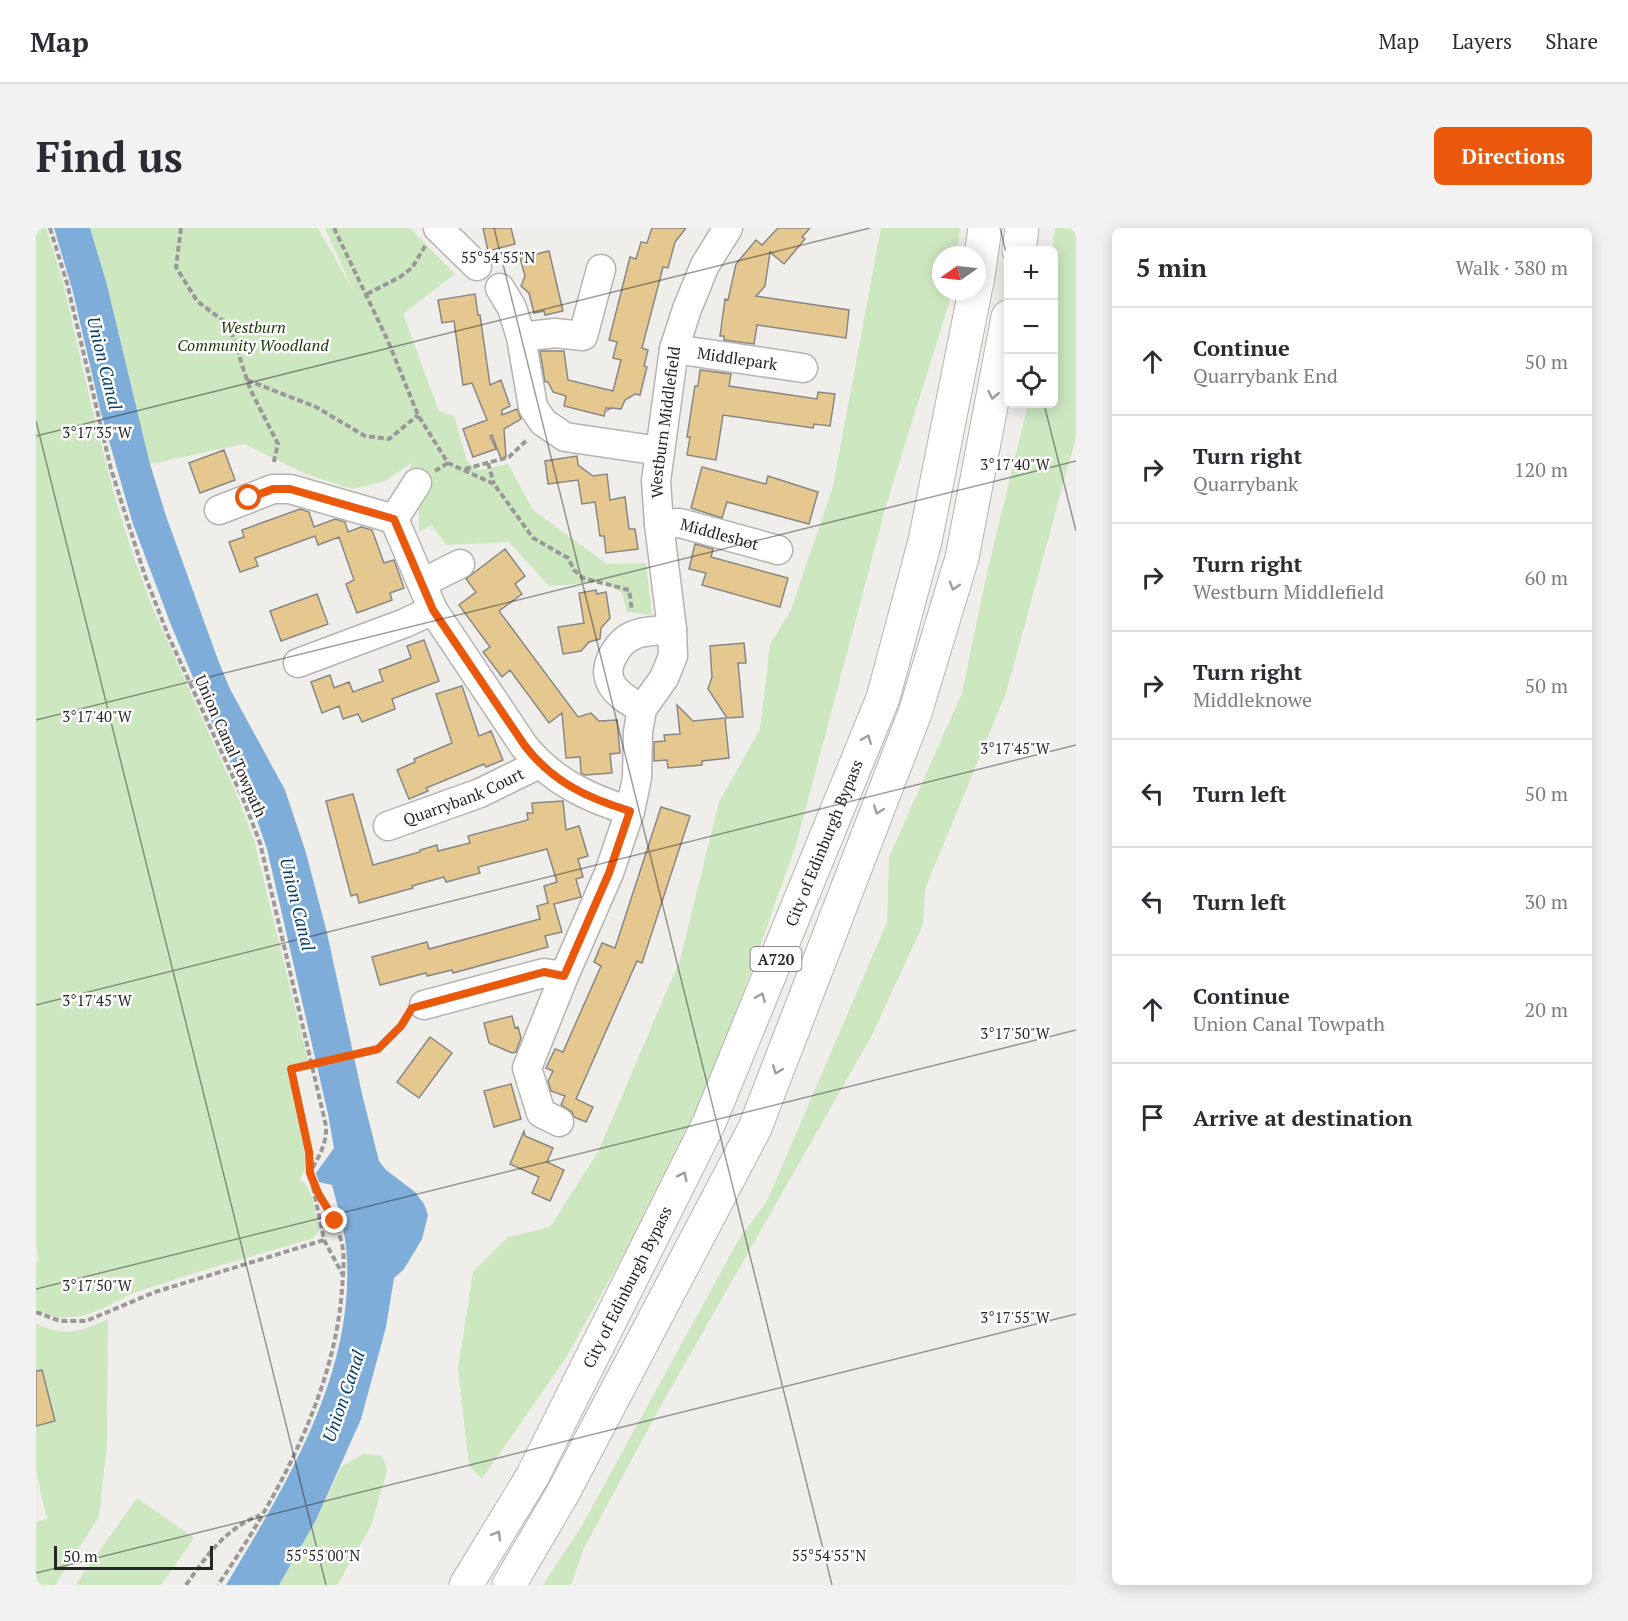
<!DOCTYPE html>
<html lang="en">
<head>
<meta charset="utf-8">
<style>
	:root { --surface:#fff; --page:#f2f2f3; --text:#2b2b33; --muted:#7c7c81; --line:#e1e1e2; --accent:#ea580c }
	body { margin:0; font-family:"PT Serif",serif; background:var(--page); color:var(--text) }
	.controls { position:absolute; right:18px; top:18px; display:grid; overflow:hidden; border-radius:9px; box-shadow:0 3px 15px #0003 }
	.controls button { width:54px; height:54px; display:grid; place-items:center; padding:0; border:0; border-bottom:2px solid var(--line); background:var(--surface); color:var(--text); font:30px sans-serif }
	.compass { position:absolute; left:896px; top:18px; width:54px; height:54px; border-radius:50%; background:var(--surface); box-shadow:0 3px 15px #0003; rotate:256deg }
	.scale { position:absolute; left:18px; bottom:15px; width:159px; box-sizing:border-box; padding-left:6px; border:3px solid #272625; border-top:0; font-size:16px; line-height:21px; white-space:nowrap; color:#272625; -webkit-text-stroke:4px #fff; paint-order:stroke }
	.stop { position:absolute; width:18px; height:18px; margin:-14px; border:4px solid #ea580c; border-radius:50%; background:#fff }
	.stop.end { background:#ea580c; border-color:#fff; box-shadow:0 2px 6px #0008 }
	.list { margin:0; padding:0; list-style:none }
	h2 { display:flex; justify-content:space-between; align-items:center; height:78px; margin:0; padding:0 24px; font-size:26px }
	h2 small { font-size:20px; font-weight:400; color:var(--muted) }
	.list li { display:grid; grid-template-columns:39px 1fr auto; gap:18px; align-items:center; box-sizing:border-box; height:108px; padding:0 24px; border-top:2px solid var(--line) }
	.list b { display:block; font-size:22px; white-space:nowrap }
	.list p { margin:0; font-size:20px; white-space:nowrap; color:var(--muted) }
	.list em { font-size:20px; font-style:normal; color:var(--muted) }
	.icon { flex:none; width:33px; height:33px; fill:none; stroke:currentColor; stroke-width:2; stroke-linecap:round; stroke-linejoin:round }
	.map { position:relative; flex:none; width:1040px; height:1357px; overflow:hidden; border-radius:9px }
	header { display:flex; align-items:center; gap:36px; box-sizing:border-box; height:84px; padding:0 30px; background:var(--surface); border-bottom:2px solid var(--line) }
	header strong { font-size:28px }
	nav { display:flex; gap:33px; margin-inline-start:auto; font-size:21px }
	.intro { display:flex; align-items:center; justify-content:space-between; box-sizing:border-box; height:144px; padding:0 36px }
	h1 { margin:0; font-size:42px }
	.button { padding:15px 27px; border-radius:9px; background:var(--accent); color:#fff; font-size:21px; font-weight:700 }
	main { display:flex; gap:36px; padding:0 36px }
	aside { flex:1; background:var(--surface); border-radius:9px; box-shadow:0 3px 15px #0003 }
	.map>svg:first-child { display:block }
	.green { fill:#cde7c1 }
	.water { fill:#7fadd9 }
	.building { fill:#e5c88f; stroke:#898784; stroke-width:1.5 }
	.lines { fill:none; stroke-linecap:round; stroke-linejoin:round }
	.minor-casing { stroke:#b5b3b0; stroke-width:31 }
	.highway-casing { stroke:#b5b3b0; stroke-width:35 }
	.path { stroke:#9b9997; stroke-width:4; stroke-dasharray:6 3; stroke-linecap:butt }
	.minor { stroke:#fff; stroke-width:28 }
	.highway { stroke:#fff; stroke-width:33 }
	.path-bridge { stroke:#9b9997; stroke-width:4; stroke-dasharray:6 3; stroke-linecap:butt }
	.oneway { stroke:#9e9d9d }
	.route { stroke:#ea580c; stroke-width:8 }
	.ticks { fill:none; stroke:#272625; stroke-width:1.5; stroke-opacity:0.45 }
	.labels { text-anchor:middle; dominant-baseline:central; stroke-width:5; stroke-linejoin:round; paint-order:stroke }
	.shield { fill:#fff; stroke:#686766; stroke-width:1.5 }
	.shield-label { font-size:15px; font-weight:bold; fill:#272625 }
	.park-label { font-size:16px; font-style:italic; fill:#173700; stroke:#fff }
	.street-label { font-size:16px; fill:#272625; stroke:#fff }
	.water-label { font-size:18px; font-style:italic; fill:#063d66; stroke:#fff }
	.ticks-label { font-size:15px; text-anchor:middle; fill:#272625; stroke:#fff; stroke-width:5; stroke-linejoin:round; paint-order:stroke }
</style>
</head>
<body>
<header>
<strong>Map</strong>
<nav><a>Map</a><a>Layers</a><a>Share</a></nav>
</header>
<div class="intro"><h1>Find us</h1><a class="button">Directions</a></div>
<main>
<div class="map">
<svg width="1040" height="1357" viewBox="0 0 1040 1357">
	<rect width="100%" height="100%" fill="#f0eeeb"/>
	<!-- green -->
	<path class="green" d="M0,0H10L26,50L60,197L80,273L97,327L117,381L203,572L218,612L272,833L250,838L268,922L269,940L264,952C278,960 279,987 283,1002L278,1010C218,1028 157,1044 98,1065C78,1073 62,1086 39,1089C25,1091 12,1089 0,1081V1034L3,1033L0,1019Z
		M54,0H282L318,64L289,0H374L419,46L367,86L403,183L418,188L431,233L443,242L472,236L497,282L571,336L610,335L616,387L591,384L586,365L568,354L513,358L473,314L411,317L395,297L383,304V281L395,262L373,241L376,235L349,253L316,261L270,246L208,216L114,236L70,53Z
		M845,0H924L920,27H905V63H915L913,75L851,274L760,617L682,836L619,970L531,1128L446,1251L433,1238L422,1141L437,1044L472,1009L514,999L562,924L644,732L683,574L724,501L734,416L755,382L797,258Z
		M1019,0H1040V209L970,465L889,661L887,697L835,809L623,1181L547,1322L535,1357H507L548,1294L703,1011L731,973L851,694L853,629L926,465L950,349L992,176H1017L1016,22Z
		M72,1091L71,1216L63,1289L19,1357H0V1294L11,1291L0,1243V1198L19,1193L7,1143L0,1144V1096C34,1109 40,1105 72,1091Z
		M327,1226L344,1227L349,1234L351,1243L335,1298L301,1357H243L280,1292L305,1239Z
		M101,1270L158,1310L125,1357H39Z"/>
	<!-- water -->
	<path class="water" d="M18,0H54L70,53L114,236L130,288L182,432L194,461L249,562L270,625L291,705L326,866L343,933L350,942L379,964L388,976L392,987L386,1011L368,1041L358,1050L350,1099L325,1191L280,1292L243,1357H190C250,1256 322,1142 310,1019C308,998 301,977 296,957L283,954L280,945L298,920L292,886L231,621L219,586L182,509L135,397L97,296L65,185L37,64Z"/>
	<!-- building -->
	<path class="building" d="M447,0H475L479,16L452,23Z
		M616,0H650L639,14L632,40L627,39L606,120L612,122L608,138L611,139L604,167L599,166L589,172L585,181L575,180L572,182L573,180H570L568,188L528,178L530,168L517,164L512,154H509L504,123H528L532,152L577,163L585,132L577,130L581,114L573,112L594,29L600,31L605,14L611,15Z
		M742,0H774L766,9L769,11L748,36L734,24L729,58L720,68L813,82L810,110L721,97L718,116L688,112V108H684L689,71L692,72L700,36L720,12L726,17Z
		M513,23L527,83L509,87L508,83L498,85L493,65L485,58L489,48L484,30Z
		M439,66L442,87H444L454,157L465,152L474,178L466,182V187L481,181L485,191L468,201L470,229L465,231L456,207L454,208L460,221L437,229L427,201L451,192L436,155L427,157L418,93L406,95L402,72Z
		M664,142L695,146L693,158L781,171L782,164L799,166L794,198L778,196L777,200L687,187L680,232L651,227L654,209H651L659,158H662Z
		M188,222L199,252L164,265L153,235Z
		M541,228L542,237L557,248L571,246L574,272L589,269L593,301H599L602,321L570,325L568,308H564L559,274L546,276L542,252L512,256L509,233Z
		M666,239L730,256L732,248L782,264L773,296L691,274L686,290L655,280Z
		M264,281L273,284L278,299L299,291L309,294L312,304L325,299L336,302L348,335L358,332L368,360L354,365L356,372L321,385L310,356L318,352L303,309L282,317L279,308L219,330L222,338L204,344L193,314L208,309L206,302Z
		M659,316L677,321L675,329L752,350L744,379L666,357L670,345L653,341Z
		M469,321L489,348L479,356L486,366L463,383L542,489L555,485L563,493L581,492L584,525L574,526L576,545L549,547L545,545L544,529L530,530L526,485L513,495L474,442L466,449L447,424L454,419L423,377L440,364L430,351Z
		M560,362L561,366L570,364L574,390L565,400L564,411L553,414L545,423L527,426L522,399L548,395L543,365Z
		M281,366L292,396L245,413L234,383Z
		M388,412L403,453L356,471L359,481L326,494L322,486L307,491L303,478L286,485L275,454L294,447L298,460L313,454L317,464L347,453L343,442L375,430L371,418Z
		M708,415L710,435H702L707,489L691,490L672,461L676,449L674,418Z
		M426,458L443,508L455,503L467,532L450,539L448,536L390,560L392,563L373,571L361,542L379,534L378,531L416,515L400,466Z
		M641,477L657,493L689,490L693,530L666,533V537L632,540L631,532L618,533V514L629,513L628,507L644,506Z
		M317,566L337,637L384,624V622L401,617L402,623L434,615L432,608L492,592L491,585H497L496,575L527,573L530,602L543,598L552,628L542,631L547,649L540,651L545,669L518,676L526,704L509,708L512,719L417,745L416,742L391,748L390,745L344,757L336,729L391,714L393,721L504,691L501,678L512,675L508,658L521,654L511,621L442,639L444,645L410,654L408,649L376,658L377,660L323,675L321,666L315,668L290,573Z
		M625,579L654,588L606,735L601,733L540,871L557,879L550,894L538,889L536,884L525,877L529,868L515,863L512,853L517,843L510,840L519,821L527,824L565,738L558,734L566,715L579,720Z
		M476,788L479,800L482,799L485,810L480,824L476,825L453,815L448,795Z
		M394,809L416,825L383,870L361,854Z
		M475,856L485,891L458,899L448,863Z
		M488,903L489,908L517,920L511,934L528,942L514,973L496,965L503,949L474,936Z
		M6,1142L19,1193L0,1198V1143Z"/>
	<g class="lines">
		<!-- minor casing -->
		<g class="minor-casing">
			<g id="minor">
				<path d="M402,0L441,38"/>
				<path d="M464,60L476,80L485,109L497,179L507,194L529,209L624,223"/>
				<path d="M485,109L519,105L547,108L565,41"/>
				<path id="s1" d="M638,121L767,140"/>
				<path d="M183,282L237,261H254L358,291"/>
				<path d="M358,291L397,382L488,518C516,553 552,570 594,583"/>
				<path d="M358,291L381,255"/>
				<path id="s2" d="M623,296L644,295L742,322"/>
				<path d="M386,355L424,336"/>
				<path d="M262,435L369,395L397,382"/>
				<path d="M606,481C595,474 579,466 574,453C567,436 583,413 598,407C609,402 624,403 636,401"/>
				<path id="s3" d="M352,598L444,565L503,536"/>
				<path id="s4" d="M528,748L573,645L594,583L601,550L602,504L606,481L628,450L637,428L636,401L623,296L620,253L638,121L651,81L669,37L692,0"/>
				<path d="M388,777L508,745L528,748L491,840L505,885L523,894"/>
			</g>
		</g>
		<!-- highway casing -->
		<g class="highway-casing">
			<g id="highway">
				<path d="M983,22L986,0"/>
				<path d="M941,55L949,0"/>
				<path id="s5" d="M430,1357L496,1249L673,895L847,470L889,313L939,63"/>
				<path d="M473,1357L527,1265L719,900L879,485L926,330L972,89"/>
			</g>
		</g>
		<!-- path -->
		<path class="path" d="M14,0L31,55L75,241L108,345L132,407L208,573L224,615L290,898C291,917 282,929 274,945C282,970 300,989 306,1016C309,1031 307,1046 306,1061C299,1165 240,1272 182,1357
			M145,0L140,39L161,73L193,97L214,161L242,216L237,237
			M298,0L352,113L382,187L412,235L458,256L497,310L532,330L538,342L547,350L593,362L596,382
			M331,66L364,49L376,40L389,18
			M211,152L280,179L329,208L353,211L382,187
			M452,235L458,256
			M429,241L473,229L491,212
			M399,243L412,235
			M342,821L365,798L369,790
			M257,853L273,924L274,945
			M277,959L288,1012L307,1047
			M0,1084L24,1093H50L119,1064L288,1012
			M150,1357C171,1327 189,1301 224,1287"/>
		<!-- minor -->
		<use href="#minor" class="minor"/>
		<!-- highway -->
		<use href="#highway" class="highway"/>
		<!-- path-bridge -->
		<path class="path-bridge" d="M257,853L255,841L342,821"/>
	</g>
	<!-- one-way arrows -->
	<defs><path id="oneway-chevron" d="M-2-3.5L2.5 0L-2 3.5" fill="none" stroke-width="1.6" stroke-linecap="round" stroke-linejoin="round" transform="scale(1.5)"/></defs>
	<g class="oneway">
		<use href="#oneway-chevron" transform="translate(957 167) rotate(101)"/>
		<use href="#oneway-chevron" transform="translate(918 358) rotate(107)"/>
		<use href="#oneway-chevron" transform="translate(831 511) rotate(-68)"/>
		<use href="#oneway-chevron" transform="translate(842 582) rotate(111)"/>
		<use href="#oneway-chevron" transform="translate(725 769) rotate(-68)"/>
		<use href="#oneway-chevron" transform="translate(741 842) rotate(111)"/>
		<use href="#oneway-chevron" transform="translate(647 948) rotate(-63)"/>
		<use href="#oneway-chevron" transform="translate(461 1307) rotate(-59)"/>
	</g>
	<g class="lines">
		<!-- route -->
		<path class="route" d="M213,270L237,261H254L358,291L397,382L489,518C517,554 551,570 594,583L573,645L528,748L508,744L376,780L365,798L342,821L255,841L273,924L274,945L282,965L299,993"/>
	</g>
	<!-- ticks -->
	<path class="ticks" d="M458,0L796,1357M964,0L972,33M1008,176L1040,303M0,193L290,1357M0,208L834,0M0,492L1040,233M0,777L1040,517M0,1061L1040,802M0,1345L1040,1086"/>
	<g class="labels">
		<!-- shield labels -->
		<rect class="shield" x="714.5" y="719" width="51" height="24" rx="4.5"/>
		<g class="shield-label">
			<text x="740" y="731">A720</text>
		</g>
		<!-- park labels -->
		<g class="park-label">
			<text x="217" y="99">Westburn<tspan x="217" dy="18">Community Woodland</tspan></text>
		</g>
		<!-- street labels -->
		<g class="street-label">
			<text stroke="none"><textPath href="#s1" startOffset="64">Middlepark</textPath></text>
			<text stroke="none"><textPath href="#s4" startOffset="578">Westburn Middlefield</textPath></text>
			<text stroke="none"><textPath href="#s2" startOffset="62">Middleshot</textPath></text>
			<text transform="translate(195 518) rotate(66)">Union Canal Towpath</text>
			<text stroke="none"><textPath href="#s3" startOffset="81">Quarrybank Court</textPath></text>
			<text stroke="none"><textPath href="#s5" startOffset="825">City of Edinburgh Bypass</textPath></text>
			<text stroke="none"><textPath href="#s5" startOffset="339">City of Edinburgh Bypass</textPath></text>
		</g>
		<!-- water labels -->
		<g class="water-label">
			<text transform="translate(69 135) rotate(76)">Union Canal</text>
			<text transform="translate(262 676) rotate(76)">Union Canal</text>
			<text transform="translate(307 1168) rotate(-71)">Union Canal</text>
		</g>
	</g>
	<g class="ticks-label">
		<text x="462" y="35">55°54'55"N</text>
		<text x="61" y="210">3°17'35"W</text>
		<text x="979" y="242">3°17'40"W</text>
		<text x="61" y="494">3°17'40"W</text>
		<text x="979" y="526">3°17'45"W</text>
		<text x="61" y="778">3°17'45"W</text>
		<text x="979" y="811">3°17'50"W</text>
		<text x="61" y="1063">3°17'50"W</text>
		<text x="979" y="1095">3°17'55"W</text>
		<text x="287" y="1333">55°55'00"N</text>
		<text x="793" y="1333">55°54'55"N</text>
	</g>
</svg>
<div class="controls">
<button>+</button>
<button>−</button>
<button><svg class="icon" aria-label="locate" viewBox="0 0 24 24"><circle cx="12" cy="12" r="6"/><path d="M12 2v4M12 18v4M2 12h4M18 12h4"/></svg></button>
</div>
<svg class="compass" viewBox="-18 -18 36 36"><path d="M0-13l5 13h-10z" fill="#e53935"/><path d="M0 13l5-13h-10z" fill="#7c7c81"/></svg>
<div class="scale">50 m</div>
<div class="stop" style="left:213px;top:270px"></div>
<div class="stop end" style="left:299px;top:993px"></div>
</div>
<aside>
<h2>5 min<small>Walk · 380 m</small></h2>
<ul class="list">
<li><svg class="icon" aria-label="ahead" viewBox="0 0 24 24"><path d="M12 20V5M6 11l6-6 6 6"/></svg><div><b>Continue</b><p>Quarrybank End</p></div><em>50 m</em></li>
<li><svg class="icon" aria-label="right" viewBox="0 0 24 24"><path d="M7 20v-9h11M14 6l5 5-5 5"/></svg><div><b>Turn right</b><p>Quarrybank</p></div><em>120 m</em></li>
<li><svg class="icon" aria-label="right" viewBox="0 0 24 24"><path d="M7 20v-9h11M14 6l5 5-5 5"/></svg><div><b>Turn right</b><p>Westburn Middlefield</p></div><em>60 m</em></li>
<li><svg class="icon" aria-label="right" viewBox="0 0 24 24"><path d="M7 20v-9h11M14 6l5 5-5 5"/></svg><div><b>Turn right</b><p>Middleknowe</p></div><em>50 m</em></li>
<li><svg class="icon" aria-label="left" viewBox="0 0 24 24"><path d="M17 20v-9H6M10 6l-5 5 5 5"/></svg><div><b>Turn left</b></div><em>50 m</em></li>
<li><svg class="icon" aria-label="left" viewBox="0 0 24 24"><path d="M17 20v-9H6M10 6l-5 5 5 5"/></svg><div><b>Turn left</b></div><em>30 m</em></li>
<li><svg class="icon" aria-label="ahead" viewBox="0 0 24 24"><path d="M12 20V5M6 11l6-6 6 6"/></svg><div><b>Continue</b><p>Union Canal Towpath</p></div><em>20 m</em></li>
<li><svg class="icon" aria-label="arrive" viewBox="0 0 24 24"><path d="M6 21V4h12l-3 4 3 4H6"/></svg><div><b>Arrive at destination</b></div></li>
</ul>
</aside>
</main>
</body>
</html>
